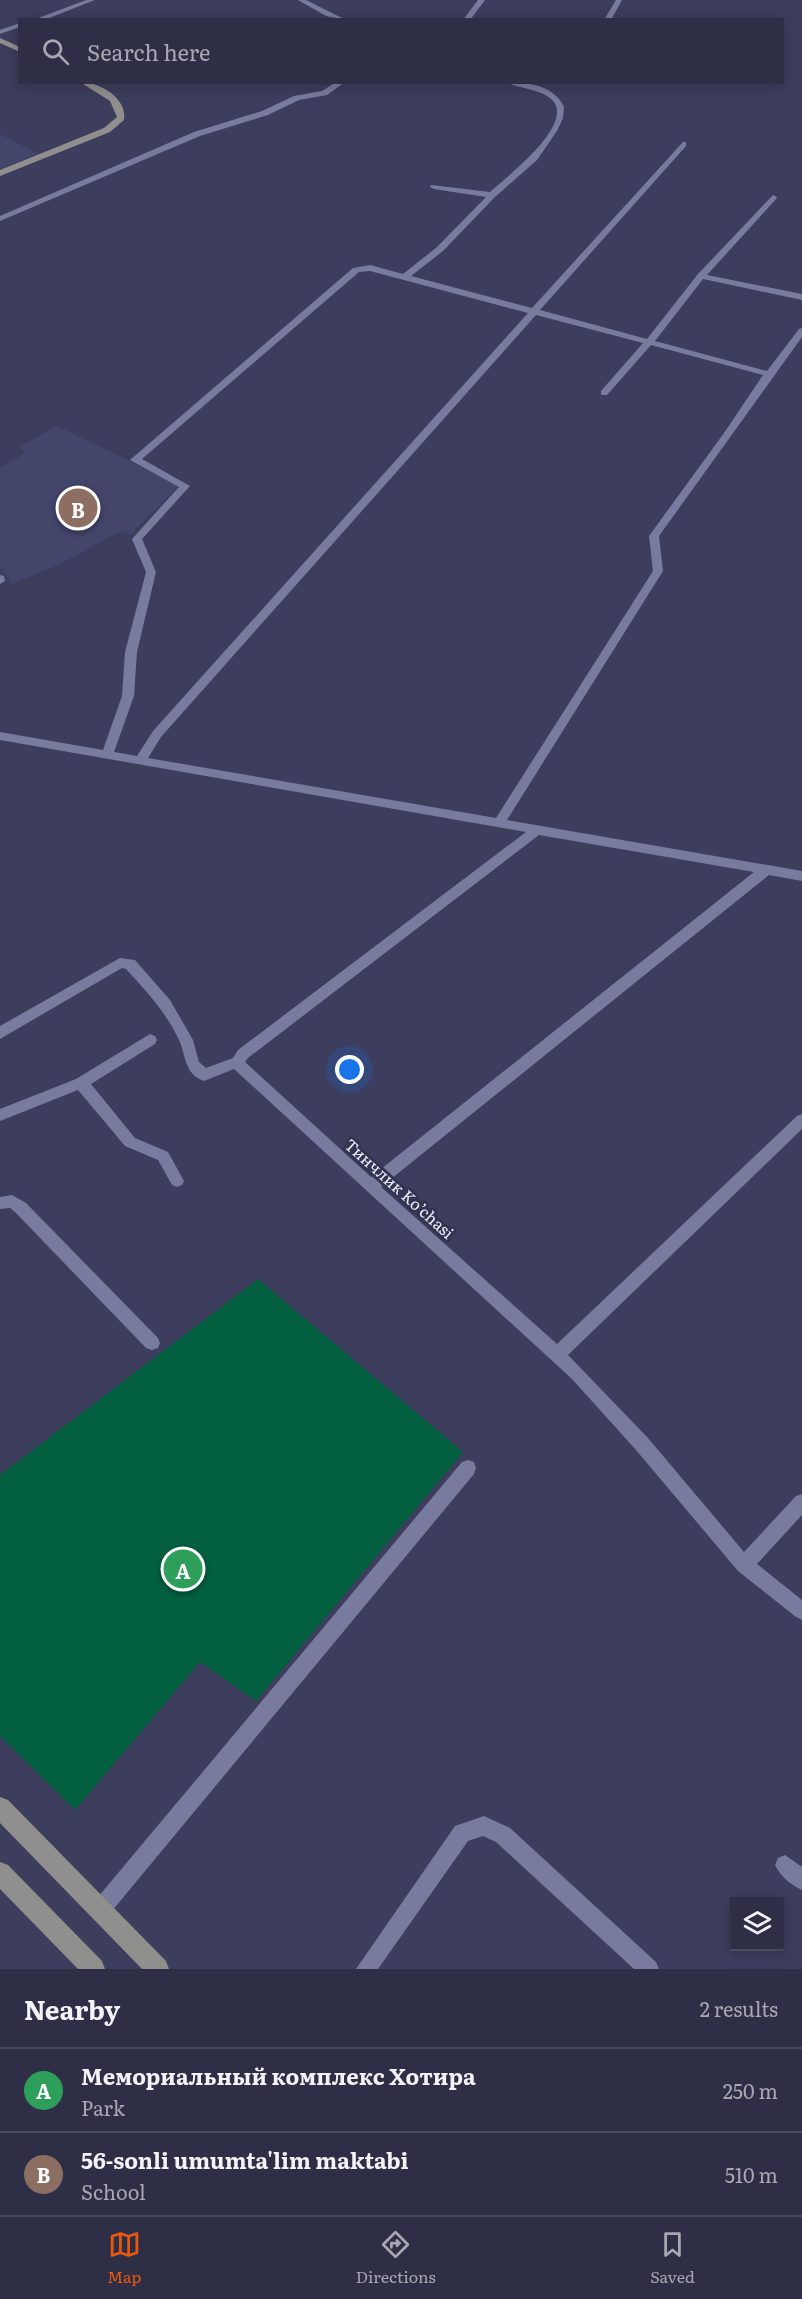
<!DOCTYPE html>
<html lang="en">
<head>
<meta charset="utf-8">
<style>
	:root { --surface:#2e2e46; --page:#3a3a51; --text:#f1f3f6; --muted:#a7a8b3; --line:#494a5f; --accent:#ea580c }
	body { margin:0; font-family:Literata,serif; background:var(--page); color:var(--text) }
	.controls { position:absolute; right:18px; bottom:18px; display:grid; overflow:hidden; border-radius:0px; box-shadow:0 3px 15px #0003 }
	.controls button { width:54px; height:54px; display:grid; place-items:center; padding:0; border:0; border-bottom:2px solid var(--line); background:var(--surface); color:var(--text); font:30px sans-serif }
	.you { position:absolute; left:350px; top:1070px; width:21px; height:21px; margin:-15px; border:4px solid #fff; border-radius:50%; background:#1a73e8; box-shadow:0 0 0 9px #1a73e833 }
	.badge { display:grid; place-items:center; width:39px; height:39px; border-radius:50%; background:var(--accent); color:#fff; font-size:20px; font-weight:700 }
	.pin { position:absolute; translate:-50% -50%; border:3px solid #fff; box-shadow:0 2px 6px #0006 }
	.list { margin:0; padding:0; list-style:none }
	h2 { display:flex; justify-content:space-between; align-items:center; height:78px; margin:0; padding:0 24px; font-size:26px }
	h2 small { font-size:20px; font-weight:400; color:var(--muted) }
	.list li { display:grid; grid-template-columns:39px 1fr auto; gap:18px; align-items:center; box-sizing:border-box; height:84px; padding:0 24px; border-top:2px solid var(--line) }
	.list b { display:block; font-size:22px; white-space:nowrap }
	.list p { margin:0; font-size:20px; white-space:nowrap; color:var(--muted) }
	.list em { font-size:20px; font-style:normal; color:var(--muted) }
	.icon { flex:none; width:33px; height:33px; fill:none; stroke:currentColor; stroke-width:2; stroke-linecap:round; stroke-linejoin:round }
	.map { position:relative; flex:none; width:802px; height:1969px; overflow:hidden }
	.search { position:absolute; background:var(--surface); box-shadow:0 3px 15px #0003; left:18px; right:18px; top:18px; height:66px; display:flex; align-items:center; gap:15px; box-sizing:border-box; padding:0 21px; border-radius:0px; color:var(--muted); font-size:22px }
	.sheet { height:246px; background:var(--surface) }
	nav { display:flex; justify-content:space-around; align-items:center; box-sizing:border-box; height:84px; border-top:2px solid var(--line); background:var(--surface); font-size:16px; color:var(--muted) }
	nav a { display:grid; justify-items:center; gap:3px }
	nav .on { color:var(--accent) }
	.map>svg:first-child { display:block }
	.built { fill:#44456b }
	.green { fill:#026041 }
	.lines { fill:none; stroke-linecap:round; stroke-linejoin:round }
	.street { fill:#797b9e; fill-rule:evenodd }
	.secondary { fill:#908f8e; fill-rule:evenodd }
	.labels { text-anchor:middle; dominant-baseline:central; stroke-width:6; stroke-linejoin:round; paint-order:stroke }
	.street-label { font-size:16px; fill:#ebecfc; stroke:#333352 }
</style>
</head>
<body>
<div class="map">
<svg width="802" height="1969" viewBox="0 0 802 1969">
	<rect width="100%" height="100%" fill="#3d3d5d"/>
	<!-- built -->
	<path class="built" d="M0,134L38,154L0,169Z
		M57,426L179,485L130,535L123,530L60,564L12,584L0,567V468L26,453L19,447Z"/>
	<!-- green -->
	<path class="green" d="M258,1279L463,1452L256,1701L200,1662L75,1810L0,1736V1475Z"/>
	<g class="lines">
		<!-- street -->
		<path class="street" d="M86,0H95L44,20H33Z
			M298,0H306L346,20L326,16Z
			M478,0H485L470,20H463Z
			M616,0H622L611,20H604Z
			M20,23V27L0,34V30Z
			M336,82H345L327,95L299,100L268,115L200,136L0,221V216L194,132L262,111L294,96L322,91Z
			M506,82C527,82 554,85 564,107L563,118L557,131L537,160L495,197L443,251L411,276L532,308L683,142H686V146L540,310L647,339L698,274L773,195L777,197L776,199L707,275L802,294V300L703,279L655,341L767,371L799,329L802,328V337L659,536L663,571L507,820L802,871V881L769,875L381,1187L557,1344L797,1116L802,1114V1129L568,1355L648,1438L744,1552L796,1496L802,1494V1515L757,1564L802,1600V1620L796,1617L738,1571L636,1450L572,1379L234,1069L204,1081C184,1074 186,1055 179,1040C166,1012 146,991 126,969L122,968L0,1039V1026L120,958L135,960L170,1000L193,1040L199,1062L206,1068L233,1058L238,1050L526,832L0,740V732L103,750L122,696L125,652L146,572L132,539L179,487L130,460L353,268L370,265L403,274L437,247L486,197L434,189L430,187L431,185L490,192C505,178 580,122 550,98C537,88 519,89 506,82ZM370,271L528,313L153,731L137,756L114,752L134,696L137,652L156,572L142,539L190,486L142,459L359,272ZM536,315L643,343L601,391V395H607L651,345L763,375L724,433L649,536L653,571L496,818L148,758L161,737ZM539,835L754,872L371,1177L245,1062L248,1058Z
			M0,575L4,576L5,581L0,584Z
			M150,1034L155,1036L157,1040L155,1044L91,1084L135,1138L168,1152L184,1181L182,1185L177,1187L172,1185L158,1160L125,1146L78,1090L0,1121V1109L76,1079Z
			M12,1195L26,1203L158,1338L160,1343L158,1348L152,1350L146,1348L16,1213L10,1208L0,1209V1197Z
			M468,1460L474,1462L476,1468L474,1474L107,1917L100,1920L93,1917L90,1910L93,1903L462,1462Z
			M484,1816L510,1828L656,1962L659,1969H634L496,1842L483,1836L468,1841L378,1969H356L455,1826Z
			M785,1855L802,1867V1890C791,1885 780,1876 775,1865L778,1858Z"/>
		<!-- secondary -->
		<path class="secondary" d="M0,38L20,47V52L0,43Z
			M80,82C99,82 128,98 124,120L110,132L0,176V170L104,128L117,117L110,101Z
			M0,1797L8,1800L166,1961L169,1969H142L0,1823Z
			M0,1862L8,1865L102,1961L105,1969H78L0,1889Z"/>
	</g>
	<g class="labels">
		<!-- street labels -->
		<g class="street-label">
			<text transform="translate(400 1188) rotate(42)">Тинчлик Ko’chasi</text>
		</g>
	</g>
</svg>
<div class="controls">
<button><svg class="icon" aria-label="layers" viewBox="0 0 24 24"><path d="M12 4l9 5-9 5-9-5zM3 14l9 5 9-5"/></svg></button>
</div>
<div class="you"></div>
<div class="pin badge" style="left:183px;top:1569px;background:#2e9e5b">A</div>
<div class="pin badge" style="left:78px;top:508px;background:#8d6e63">B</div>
<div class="search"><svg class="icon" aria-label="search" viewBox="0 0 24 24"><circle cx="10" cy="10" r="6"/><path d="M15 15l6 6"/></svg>Search here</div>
</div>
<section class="sheet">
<h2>Nearby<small>2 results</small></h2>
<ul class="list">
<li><span class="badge" style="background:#2e9e5b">A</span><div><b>Мемориальный комплекс Хотира</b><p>Park</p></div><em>250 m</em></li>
<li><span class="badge" style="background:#8d6e63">B</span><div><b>56-sonli umumta'lim maktabi</b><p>School</p></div><em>510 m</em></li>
</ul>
</section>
<nav>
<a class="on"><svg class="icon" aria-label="map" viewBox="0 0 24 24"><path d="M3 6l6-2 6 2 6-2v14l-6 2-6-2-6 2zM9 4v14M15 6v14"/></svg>Map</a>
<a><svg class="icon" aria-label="directions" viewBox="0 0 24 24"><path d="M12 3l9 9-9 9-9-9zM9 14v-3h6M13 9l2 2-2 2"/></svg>Directions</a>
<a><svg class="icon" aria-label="saved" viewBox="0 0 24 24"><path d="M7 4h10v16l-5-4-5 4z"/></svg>Saved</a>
</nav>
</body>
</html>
